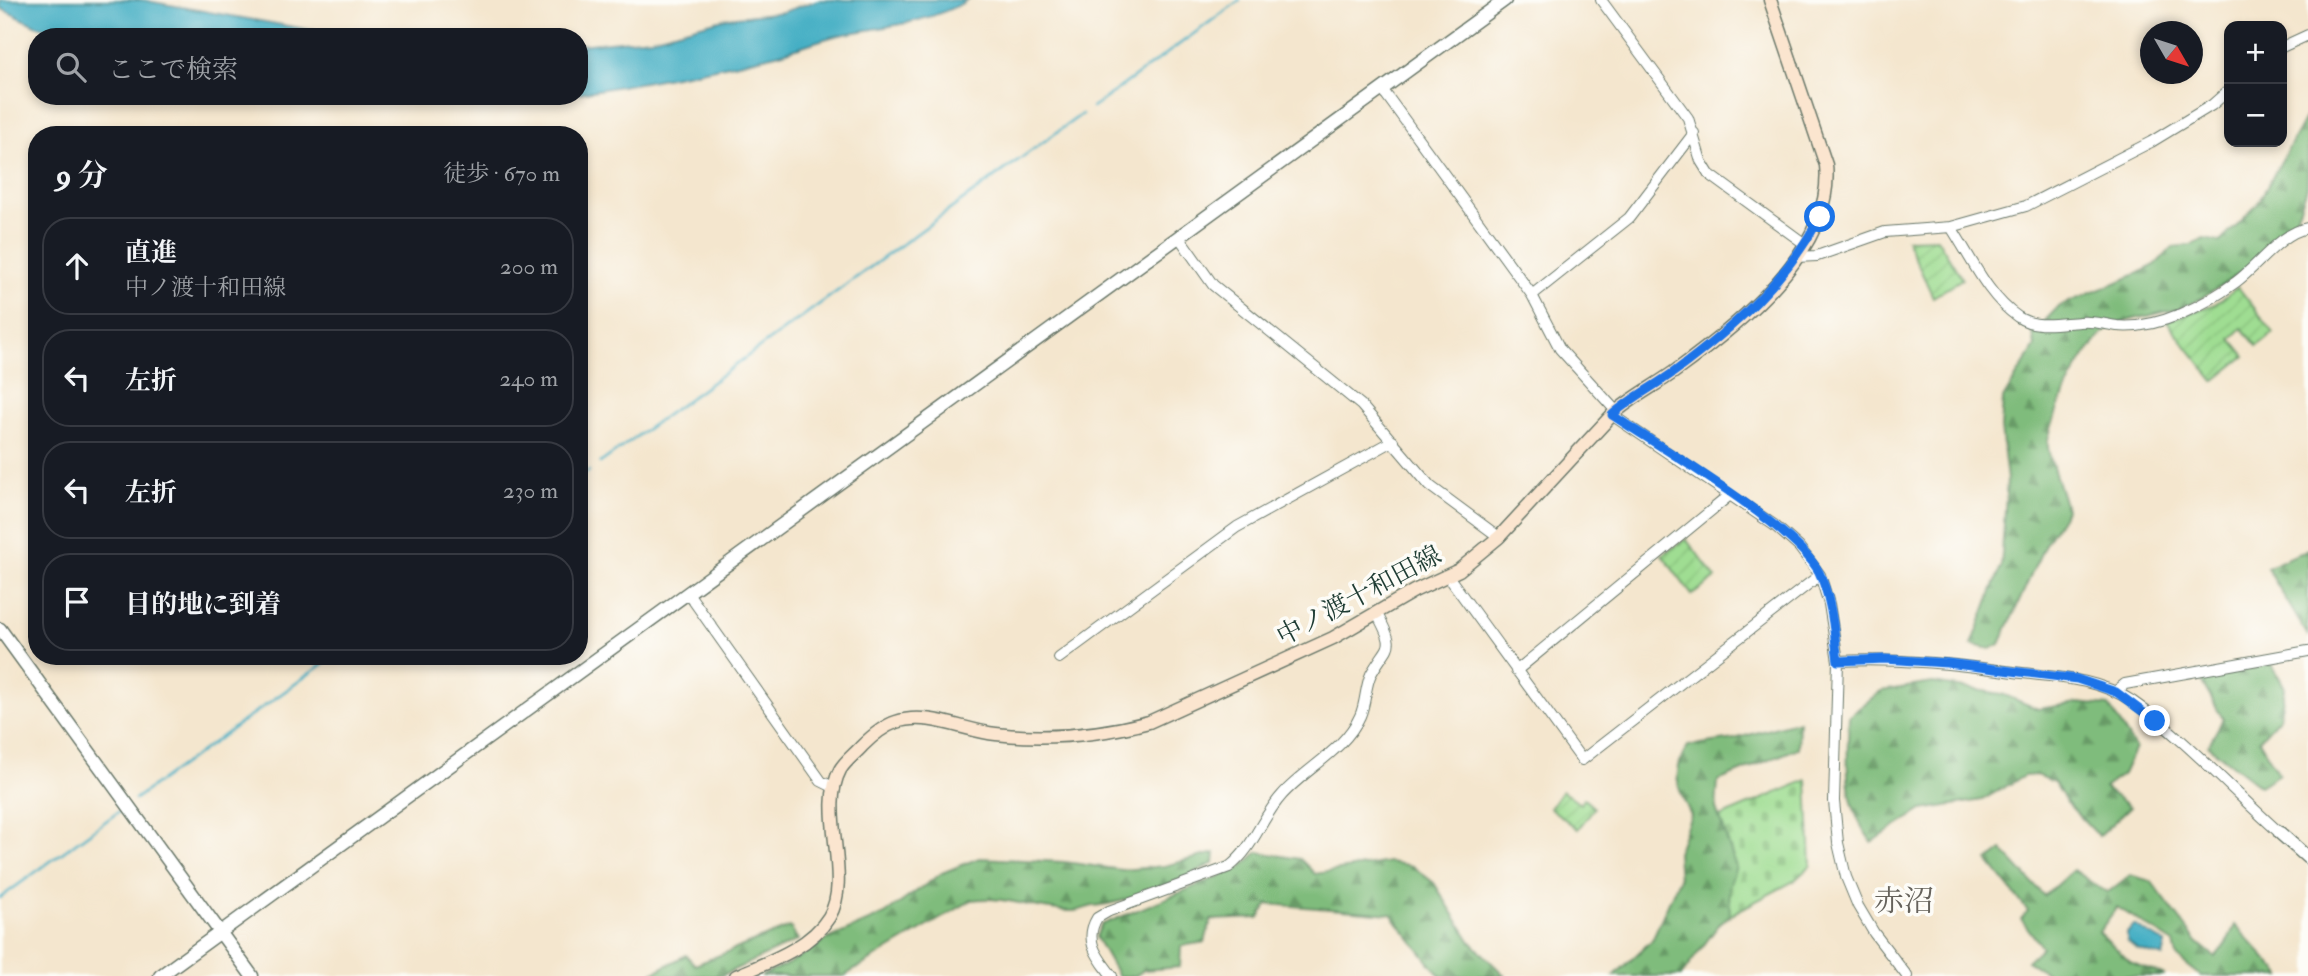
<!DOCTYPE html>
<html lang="ja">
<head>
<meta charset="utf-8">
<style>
	:root { --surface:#171b24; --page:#20242c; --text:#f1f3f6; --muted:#9ea1a6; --line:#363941 }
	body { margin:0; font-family:"IM FELL Double Pica","Noto Serif JP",serif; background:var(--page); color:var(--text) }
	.controls { position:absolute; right:21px; top:21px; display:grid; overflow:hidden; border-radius:14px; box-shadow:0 4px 10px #0003 }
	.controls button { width:63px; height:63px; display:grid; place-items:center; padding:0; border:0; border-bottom:2px solid var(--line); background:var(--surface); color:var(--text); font:35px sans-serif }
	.compass { position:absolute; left:2140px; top:21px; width:63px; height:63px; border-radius:50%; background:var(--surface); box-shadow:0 4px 10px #0003; rotate:129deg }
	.stop { position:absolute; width:21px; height:21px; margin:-16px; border:5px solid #1a73e8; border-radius:50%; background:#fff }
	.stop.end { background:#1a73e8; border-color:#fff; box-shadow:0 2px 7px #0008 }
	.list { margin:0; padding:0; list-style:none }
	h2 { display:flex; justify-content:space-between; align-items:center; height:91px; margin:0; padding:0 28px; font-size:30px }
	h2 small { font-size:23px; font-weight:400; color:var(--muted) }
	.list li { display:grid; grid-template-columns:46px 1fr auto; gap:21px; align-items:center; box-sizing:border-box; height:98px; margin:0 14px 14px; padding:0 14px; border:2px solid var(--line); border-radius:28px }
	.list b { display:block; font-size:26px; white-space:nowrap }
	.list p { margin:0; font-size:23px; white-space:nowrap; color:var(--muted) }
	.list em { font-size:23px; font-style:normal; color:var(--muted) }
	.icon { flex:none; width:38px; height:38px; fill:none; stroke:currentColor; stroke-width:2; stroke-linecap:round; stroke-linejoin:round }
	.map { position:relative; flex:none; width:2308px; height:976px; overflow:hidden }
	.search { position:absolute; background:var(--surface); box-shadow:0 4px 10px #0003; left:28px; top:28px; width:560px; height:77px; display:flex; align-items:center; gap:18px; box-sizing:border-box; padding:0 24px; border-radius:28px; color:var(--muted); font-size:26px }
	.panel { position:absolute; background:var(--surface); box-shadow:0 4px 10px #0003; left:28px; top:126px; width:560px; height:539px; border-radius:28px }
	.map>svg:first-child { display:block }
	.forest { fill:url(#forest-firs); stroke:#4f7c58; stroke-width:2 }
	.cemetery { fill:url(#cemetery-stones); stroke:#5f8d63; stroke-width:2 }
	.garden { fill:url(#garden-furrows); stroke:#5f8d63; stroke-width:2 }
	.water { fill:#45afc4; stroke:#32767c; stroke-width:2 }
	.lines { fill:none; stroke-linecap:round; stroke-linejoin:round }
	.stream { stroke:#45afc4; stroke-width:2.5 }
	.minor-casing { stroke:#6a786a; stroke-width:12 }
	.tertiary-casing { stroke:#6a786a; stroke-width:15 }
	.secondary-casing { stroke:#6a786a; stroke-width:15 }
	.minor { stroke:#fff; stroke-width:10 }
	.tertiary { stroke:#fff; stroke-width:12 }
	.secondary { stroke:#fbe5cf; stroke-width:12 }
	.route { stroke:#1a73e8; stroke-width:9 }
	.labels { text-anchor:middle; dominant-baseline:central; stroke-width:7; stroke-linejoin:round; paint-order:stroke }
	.street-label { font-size:26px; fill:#1f3d34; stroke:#fdfcf7 }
	.quarter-label { font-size:30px; fill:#66635c; stroke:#fdfcf7 }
</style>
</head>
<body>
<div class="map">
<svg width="2308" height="976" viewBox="0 0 2308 976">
	<defs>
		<pattern id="forest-firs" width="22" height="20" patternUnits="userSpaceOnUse" patternTransform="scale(1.75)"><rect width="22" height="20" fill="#7fbc7c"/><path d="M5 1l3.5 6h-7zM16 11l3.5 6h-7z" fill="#679a66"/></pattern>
		<pattern id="cemetery-stones" width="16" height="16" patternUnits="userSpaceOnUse" patternTransform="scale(1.75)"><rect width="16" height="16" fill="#9fdd92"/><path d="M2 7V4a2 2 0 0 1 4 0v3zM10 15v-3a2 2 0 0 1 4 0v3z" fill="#88bf7e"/></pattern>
		<pattern id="garden-furrows" width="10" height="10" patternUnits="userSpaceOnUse" patternTransform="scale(1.75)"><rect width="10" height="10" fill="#9fdd92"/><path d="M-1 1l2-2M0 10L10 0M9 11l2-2" fill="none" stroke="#88bf7e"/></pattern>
	</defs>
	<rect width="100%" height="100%" fill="#fdfcf7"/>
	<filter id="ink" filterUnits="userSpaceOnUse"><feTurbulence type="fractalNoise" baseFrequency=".0143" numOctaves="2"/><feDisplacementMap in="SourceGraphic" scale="14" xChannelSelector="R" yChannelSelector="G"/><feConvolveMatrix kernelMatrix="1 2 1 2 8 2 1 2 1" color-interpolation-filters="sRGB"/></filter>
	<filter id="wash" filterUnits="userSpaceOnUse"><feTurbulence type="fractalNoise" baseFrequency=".00686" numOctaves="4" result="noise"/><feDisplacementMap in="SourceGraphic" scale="28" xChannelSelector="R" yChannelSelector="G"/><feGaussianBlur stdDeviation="1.57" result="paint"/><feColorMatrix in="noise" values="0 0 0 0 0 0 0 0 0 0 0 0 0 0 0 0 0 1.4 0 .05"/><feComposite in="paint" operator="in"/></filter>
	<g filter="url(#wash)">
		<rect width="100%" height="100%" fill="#f4e6ce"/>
		<!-- forest -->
		<path class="forest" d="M2308,113C2308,135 2308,166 2307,187C2303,199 2298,216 2291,226C2272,251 2210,298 2180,308C2163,314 2121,319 2109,328C2080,354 2058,402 2048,439C2045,453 2063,492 2066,510L2045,544L2000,644L1991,649L1972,645L2001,567L2007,480L2001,428L2003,399L2035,346L2033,333L2059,306L2137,274L2155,265L2173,247L2191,245L2204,239L2220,242L2257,205Z
			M2308,549V636L2267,568Z
			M2272,664L2285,688L2279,718L2259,740L2279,774L2260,786L2208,746L2223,719L2200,679Z
			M1933,683L2002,694L2038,709L2077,703L2109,706L2135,748L2123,774L2104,788L2130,807L2099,836L2067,803L2054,782L2036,775L2024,776L1982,800L1922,810L1872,842C1842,805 1847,761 1849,716L1881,691Z
			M1799,721L1798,748L1718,781L1716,808L1736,867L1729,887L1730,915L1720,923L1681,976H1614L1652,940L1679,879L1677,853L1691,815C1678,788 1670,775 1688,746L1734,739Z
			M2002,850L2044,896L2073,870L2107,893L2130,875L2151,881L2197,942L2215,957L2226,944L2235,925L2282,976H2201L2177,957L2174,943L2117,907L2099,932L2130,962L2165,976H2052L2027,961L2042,947L2021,919L2028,911L1988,861Z
			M1258,852L1300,859L1315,874L1389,862L1412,866L1434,883L1471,942L1505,976H1440L1391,914L1268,904L1259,918L1211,920L1205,942L1181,946L1180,967L1144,970L1135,976H1118L1096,937L1101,925L1240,868Z
			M1215,853L1214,863C1177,881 1135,902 1094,906C1087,907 1080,911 1073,911C1038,911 1007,895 972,900L844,976H761L788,964L826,940L885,914L942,873L979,858L1065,862L1122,870L1164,866Z
			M790,927L798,940L721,976H647L686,955L695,965Z"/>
		<!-- cemetery -->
		<path class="cemetery" d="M1807,780L1811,865L1794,881L1730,915L1729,887L1736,867L1720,817Z"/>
		<!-- garden -->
		<path class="garden" d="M1937,238L1962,279L1933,297L1906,239Z
			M2238,287L2274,333L2257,346L2242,328L2231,339L2245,356L2214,381L2167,321L2215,304Z
			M1686,539L1716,578L1692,595L1662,555Z
			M1562,791L1580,804L1584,799L1594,808L1578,829L1550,808Z"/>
		<!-- water -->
		<path class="water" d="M0,0H142L310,30H368L458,37H74L35,25L0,8Z
			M818,0H968C930,23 882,27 840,35C816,40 792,51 768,56C706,71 642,83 579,93V45L651,38L727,18L783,12Z
			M354,96H557L448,100Z
			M2134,925L2166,944L2163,957L2137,949L2127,941V933Z"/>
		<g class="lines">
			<!-- stream -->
			<path class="stream" d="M1092,108L1240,0
				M600,463L1082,114
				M579,478L589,471
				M135,799L334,656
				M0,898L121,810"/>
		</g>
	</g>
	<g filter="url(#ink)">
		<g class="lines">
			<!-- minor casing -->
			<g class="minor-casing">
				<path id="minor" d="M1601,0L1688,118L1701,161L1709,174L1805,244
					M2282,47L2308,35
					M1382,89L1532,295L1560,349L1616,411
					M1951,227C1970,256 1988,297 2018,317C2035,329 2060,323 2080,322C2094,321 2104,324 2117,326C2158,330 2205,305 2236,282C2258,266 2281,232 2308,228
					M1179,237L1213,285L1361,405L1430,486L1499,537
					M1796,257L1817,256L1885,232L1951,227L2026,206L2151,142L2212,105L2229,90
					M1532,295L1629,218L1694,133
					M1612,415L1774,525L1799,547L1820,575L1829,604L1838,661L1834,801L1838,843L1846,877L1858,906L1874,933L1907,976
					M1448,576L1582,760L1820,575
					M688,593L821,781L835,788
					M1059,658L1237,527L1393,441
					M1838,661C1897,658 1955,664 2014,672C2054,677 2097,678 2132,701C2181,735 2234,792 2280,833
					M1516,671L1730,495
					M2115,692L2125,684L2308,651
					M1112,976C1098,957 1083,941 1097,918L1109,911L1229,867C1254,848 1261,818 1282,795C1306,768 1345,750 1360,716C1366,703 1365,687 1371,674C1389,642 1397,651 1377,614"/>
			</g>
			<!-- tertiary casing -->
			<g class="tertiary-casing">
				<path id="tertiary" d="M0,629L252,976
					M2280,833L2308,858
					M160,976L1505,0"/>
			</g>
			<!-- secondary casing -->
			<g class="secondary-casing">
				<path id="secondary" d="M736,976C768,962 810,948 829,917C853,878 818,811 840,770C845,761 855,754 862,746C871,737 884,726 896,722C928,711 965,731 996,734C1047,740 1099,735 1149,722L1333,638L1414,591L1459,570L1499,537L1612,415C1631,398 1653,387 1674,372C1736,327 1835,250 1826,165L1770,0"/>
			</g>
			<!-- minor -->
			<use href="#minor" class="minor"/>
			<!-- tertiary -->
			<use href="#tertiary" class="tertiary"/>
			<!-- secondary -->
			<use href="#secondary" class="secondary"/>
		</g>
	</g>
	<g class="lines" filter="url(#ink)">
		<!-- route -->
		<path class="route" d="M1820,217C1786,281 1732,329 1674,372C1653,387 1631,398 1612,415C1660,447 1795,526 1819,572C1832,599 1834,632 1838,661L1885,659L1947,663L2077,679L2116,692L2155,721"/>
	</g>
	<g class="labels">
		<!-- street labels -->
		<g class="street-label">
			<text transform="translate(1359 596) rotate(-28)">中ノ渡十和田線</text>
		</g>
		<!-- quarter labels -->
		<g class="quarter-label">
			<text x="1904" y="901">赤沼</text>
		</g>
	</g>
</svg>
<div class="controls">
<button>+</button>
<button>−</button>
</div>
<svg class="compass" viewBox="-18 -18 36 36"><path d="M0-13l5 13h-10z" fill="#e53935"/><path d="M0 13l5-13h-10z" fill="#9ea1a6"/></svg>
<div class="stop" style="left:1820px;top:217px"></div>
<div class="stop end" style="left:2155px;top:721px"></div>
<div class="search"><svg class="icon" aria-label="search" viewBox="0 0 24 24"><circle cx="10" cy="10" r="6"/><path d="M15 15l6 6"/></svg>ここで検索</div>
<section class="panel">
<h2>9 分<small>徒歩 · 670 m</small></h2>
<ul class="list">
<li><svg class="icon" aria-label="ahead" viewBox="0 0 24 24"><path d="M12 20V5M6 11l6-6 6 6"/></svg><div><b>直進</b><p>中ノ渡十和田線</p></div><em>200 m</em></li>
<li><svg class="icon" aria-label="left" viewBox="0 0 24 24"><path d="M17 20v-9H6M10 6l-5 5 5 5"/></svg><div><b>左折</b></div><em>240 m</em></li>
<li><svg class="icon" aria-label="left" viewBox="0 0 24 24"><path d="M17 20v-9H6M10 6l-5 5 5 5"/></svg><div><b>左折</b></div><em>230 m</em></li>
<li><svg class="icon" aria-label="arrive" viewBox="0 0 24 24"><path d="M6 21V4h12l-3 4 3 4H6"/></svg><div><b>目的地に到着</b></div></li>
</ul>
</section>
</div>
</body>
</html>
